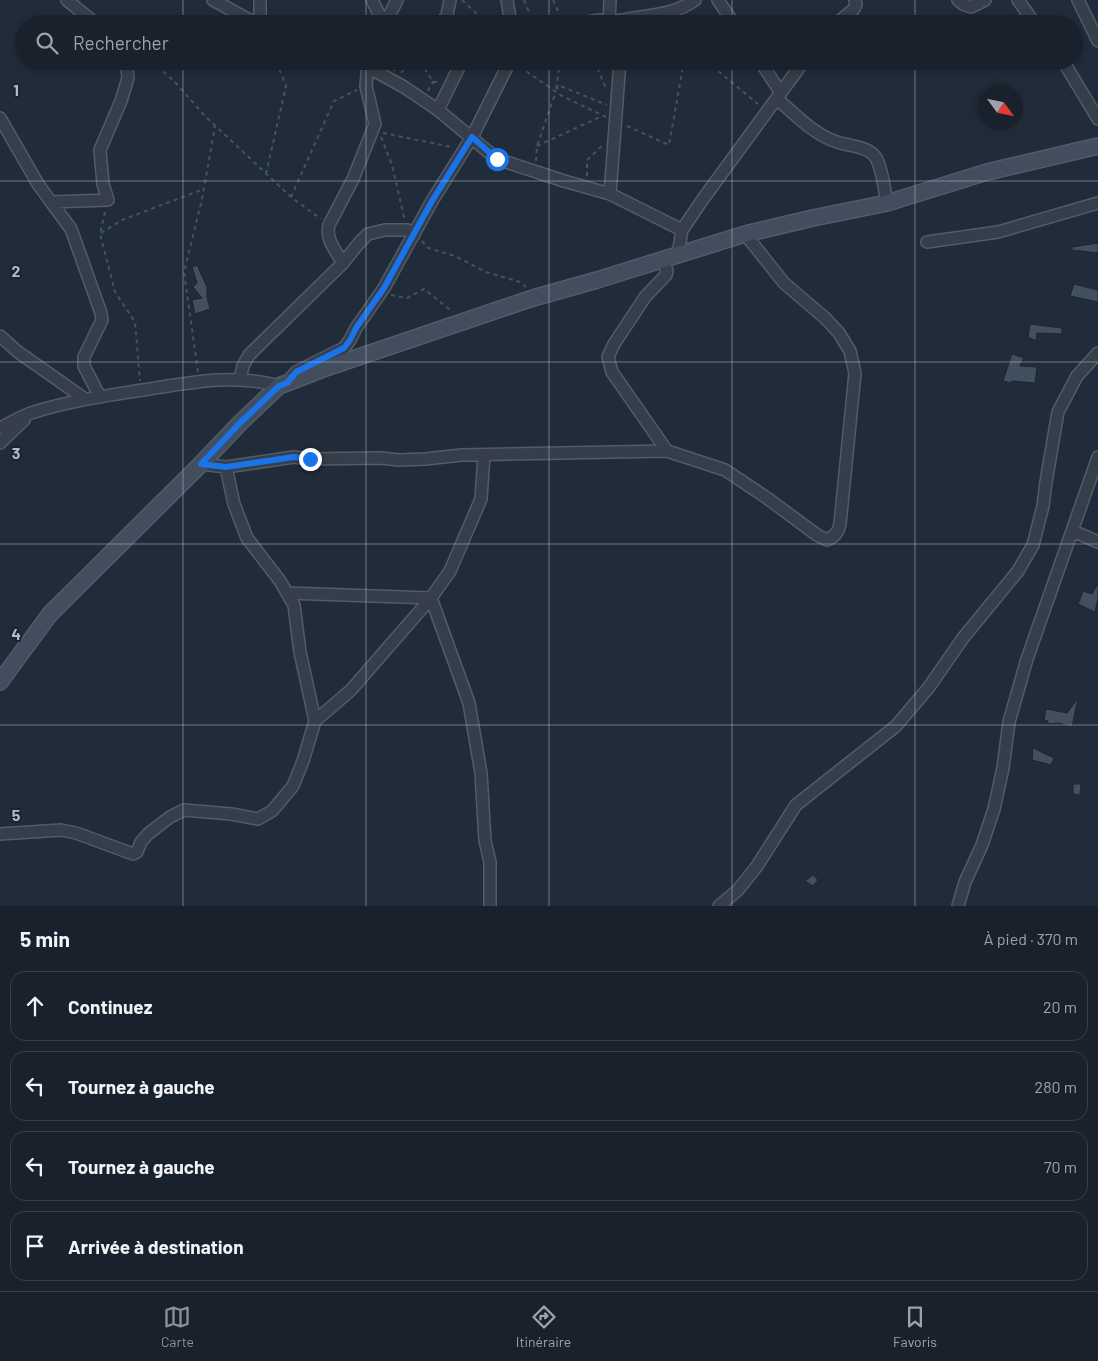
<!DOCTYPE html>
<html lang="fr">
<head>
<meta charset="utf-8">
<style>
	:root { --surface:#19212c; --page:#222934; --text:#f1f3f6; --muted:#9fa3a9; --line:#373e48; --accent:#8c9099 }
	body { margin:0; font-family:Barlow,sans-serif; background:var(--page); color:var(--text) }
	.compass { position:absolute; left:978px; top:85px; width:45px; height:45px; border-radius:50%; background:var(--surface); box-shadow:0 2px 8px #0003; rotate:123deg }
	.stop { position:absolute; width:15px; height:15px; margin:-11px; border:4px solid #1a73e8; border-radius:50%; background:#fff }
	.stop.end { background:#1a73e8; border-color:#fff; box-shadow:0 1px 5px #0008 }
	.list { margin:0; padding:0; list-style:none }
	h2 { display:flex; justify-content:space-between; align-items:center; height:65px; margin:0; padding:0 20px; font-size:21px }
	h2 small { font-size:16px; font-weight:400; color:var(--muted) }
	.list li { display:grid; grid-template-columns:32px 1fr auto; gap:15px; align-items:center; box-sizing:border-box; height:70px; margin:0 10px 10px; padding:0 10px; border:1px solid var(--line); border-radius:15px }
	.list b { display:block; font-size:19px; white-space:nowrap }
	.list em { font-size:16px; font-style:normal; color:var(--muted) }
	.icon { flex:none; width:28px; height:28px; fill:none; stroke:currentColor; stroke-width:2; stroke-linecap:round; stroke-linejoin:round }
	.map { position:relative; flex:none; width:1098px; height:906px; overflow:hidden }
	.search { position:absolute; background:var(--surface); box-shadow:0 2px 8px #0003; left:15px; right:15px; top:15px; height:55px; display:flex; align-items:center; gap:12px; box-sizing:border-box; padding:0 18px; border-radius:28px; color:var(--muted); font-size:19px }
	.sheet { height:385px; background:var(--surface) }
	nav { display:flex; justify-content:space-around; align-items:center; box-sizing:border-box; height:70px; border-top:1px solid var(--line); background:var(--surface); font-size:14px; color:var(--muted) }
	nav a { display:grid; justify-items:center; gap:2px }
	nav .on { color:var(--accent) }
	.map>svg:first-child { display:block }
	.building { fill:#424f5f; stroke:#1c2531 }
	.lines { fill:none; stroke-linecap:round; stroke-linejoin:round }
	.street-casing { stroke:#525c68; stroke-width:14 }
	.secondary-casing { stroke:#525c68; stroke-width:18 }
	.path { stroke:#415658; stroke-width:2; stroke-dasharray:4 4; stroke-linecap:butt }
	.street { stroke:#353e4a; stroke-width:11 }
	.secondary { stroke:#424d5e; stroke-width:15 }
	.route { stroke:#1a73e8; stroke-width:6 }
	.grid { fill:none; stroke:#afb9c7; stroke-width:1; stroke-opacity:0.55 }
	.grid-label { font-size:16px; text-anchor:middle; font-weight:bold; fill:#afb9c7; stroke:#1a232f; stroke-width:4; stroke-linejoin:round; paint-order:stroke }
</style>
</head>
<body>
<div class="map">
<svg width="1098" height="906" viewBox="0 0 1098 906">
	<rect width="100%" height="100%" fill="#212c3a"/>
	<!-- building -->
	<path class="building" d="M1098,243V253L1072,250V247Z
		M197,265L207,287V297L210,309L195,314L192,300L202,298L193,287L197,283L192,267Z
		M1074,284L1098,290V302L1070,296Z
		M1030,324L1062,328V334L1037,333L1036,341L1028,337Z
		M1012,354L1024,358L1020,366L1037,367L1035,383L1012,381L1011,383L1003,381Z
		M1098,583V598L1095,612L1078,604L1083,591L1092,594Z
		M1078,698L1072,727L1059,723L1048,724V721L1044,720L1046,709L1067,713Z
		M1033,748L1054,758L1051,765L1032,760Z
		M1073,784H1081L1080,795L1073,794Z
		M813,875L818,880L813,886L805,881Z"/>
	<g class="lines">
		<!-- street casing -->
		<g class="street-casing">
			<path id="street" d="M67,0L96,24
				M213,0L257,24
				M372,0L384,24
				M507,0L511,24
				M610,0L609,21L623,20V24
				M718,0L734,24
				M958,0L963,4L971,7L985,0
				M1018,0L1035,24
				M1078,0L1098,41
				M623,20C647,15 675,15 695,0
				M260,24V0
				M385,24L397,0
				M441,24L447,15L450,0
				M578,24L599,20L609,21
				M836,24L854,9L856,4L855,0
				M357,61L404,87L438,110L497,159L564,181L610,194
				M620,61L610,194L682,230L678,255
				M760,61L781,93
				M1063,61L1098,119
				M777,99C795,114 814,135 837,142C848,146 869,146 876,158C883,170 884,189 887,203
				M438,110L462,61
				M0,118L38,184L51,202L108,200L103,184L100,150L121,101L128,78L126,61
				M51,202L71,229L101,313L102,320L84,357V366L100,397
				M682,230L703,199L804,61
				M927,242L998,232L1098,203
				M663,260L667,271L666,275L645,297L614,344L608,357L612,372L667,451
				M343,263C336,251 325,239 329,225L353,179L375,124L366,86L368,63
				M0,336L18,352L85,399
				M240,379L243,366L249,355L343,263L359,243L368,234L385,230H408L414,235
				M289,380L296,372L344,348L350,340L356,328L384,288L432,201L472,137L510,61
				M0,428C10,423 20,417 31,413C68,401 105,396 143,390C188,383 234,373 279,386
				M0,443L24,420
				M201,464L226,467L294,457L310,459L381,458L399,460L425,459L462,455L667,451L725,470L767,498L817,535L827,540C835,536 838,533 840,524L855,373L850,351L839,333L825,318L784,283L745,234
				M1073,531L1098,542
				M287,593L431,598
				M431,598L469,703L481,773L485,841L490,862V906
				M315,721L351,690L431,598L450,571L481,499L484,455
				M0,834L61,830L76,833L133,854L137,852L141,842L148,834L170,817L184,810L231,814L258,819L272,811L293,786L303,761L315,721L300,652L294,605L280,581L247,538L234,504L226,467
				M719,906L738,890L757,866L796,805L896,726L929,687L963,638L1018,571L1033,545L1043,506L1046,482L1058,412L1077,376L1098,353
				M958,906L965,882L982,845L994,809L1003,768L1009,722L1027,659L1098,457"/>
		</g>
		<!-- secondary casing -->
		<g class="secondary-casing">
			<path id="secondary" d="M0,682L50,614L201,464L240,423L279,386L323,369L533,298L597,280L745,234L813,218L887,203L987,172L1098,146"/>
		</g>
		<!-- path -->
		<path class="path" d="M462,0L477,14L482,24
			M524,0L534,24
			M553,0L564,24
			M686,24L687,18
			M151,61L174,81L205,116L291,197L321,219
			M560,61L556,91L558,85L607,105
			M594,61L606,88
			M706,61L758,104
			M520,67L562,96L606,117
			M394,71L396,68L407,64
			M401,73L409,62L422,64L433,82H440
			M428,91L433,82L437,86
			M627,126L669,145L684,61
			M383,133L452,147
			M381,137L392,165L405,221
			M537,146L600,117
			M536,161L537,146L556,91
			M266,174L286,86L276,61
			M587,176V160L603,145
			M291,197L334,101L357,90
			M105,212L100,234L115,292L135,322L140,381
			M101,233L122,220L204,189
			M422,241L428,248L455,256L486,272L520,282L526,287
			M391,295L407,298L424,289L453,312
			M198,372L184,272L202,199L215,126"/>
		<!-- street -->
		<use href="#street" class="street"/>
		<!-- secondary -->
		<use href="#secondary" class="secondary"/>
	</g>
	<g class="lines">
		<!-- route -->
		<path class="route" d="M310,459L294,457L226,467L201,464L240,423L279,386L287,383L296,372L344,348L350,340L356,328L384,288L432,201L472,137L497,159"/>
	</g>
	<!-- grid -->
	<path class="grid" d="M183,0V24M366,0V24M549,0V24M732,0V24M915,0V24M183,61V906M366,61V906M549,61V906M732,61V906M915,61V906M0,181H1098M0,362H1098M0,544H1098M0,725H1098"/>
	<g class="grid-label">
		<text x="16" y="96">1</text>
		<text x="16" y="277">2</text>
		<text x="16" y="459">3</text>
		<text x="16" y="640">4</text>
		<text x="16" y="821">5</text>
	</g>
</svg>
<svg class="compass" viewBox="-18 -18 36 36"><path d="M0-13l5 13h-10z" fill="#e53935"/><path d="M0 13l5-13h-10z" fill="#9fa3a9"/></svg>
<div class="stop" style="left:497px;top:159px"></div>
<div class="stop end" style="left:310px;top:459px"></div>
<div class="search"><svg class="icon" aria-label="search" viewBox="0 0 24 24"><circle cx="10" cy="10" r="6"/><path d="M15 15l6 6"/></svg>Rechercher</div>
</div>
<section class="sheet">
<h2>5 min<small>À pied · 370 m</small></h2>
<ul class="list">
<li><svg class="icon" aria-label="ahead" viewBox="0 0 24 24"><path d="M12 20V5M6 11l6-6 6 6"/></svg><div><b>Continuez</b></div><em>20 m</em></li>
<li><svg class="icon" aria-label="left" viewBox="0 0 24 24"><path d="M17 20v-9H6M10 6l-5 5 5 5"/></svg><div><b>Tournez à gauche</b></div><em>280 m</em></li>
<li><svg class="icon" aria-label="left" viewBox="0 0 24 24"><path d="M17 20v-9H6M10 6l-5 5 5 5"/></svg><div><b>Tournez à gauche</b></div><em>70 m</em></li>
<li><svg class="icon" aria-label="arrive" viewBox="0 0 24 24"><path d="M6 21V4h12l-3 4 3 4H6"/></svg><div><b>Arrivée à destination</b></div></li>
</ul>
</section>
<nav>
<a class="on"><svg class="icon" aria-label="map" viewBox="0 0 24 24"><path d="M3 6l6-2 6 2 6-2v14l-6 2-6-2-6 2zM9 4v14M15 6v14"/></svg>Carte</a>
<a><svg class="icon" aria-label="directions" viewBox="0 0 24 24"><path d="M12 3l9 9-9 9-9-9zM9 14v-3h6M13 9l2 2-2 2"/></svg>Itinéraire</a>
<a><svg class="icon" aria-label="saved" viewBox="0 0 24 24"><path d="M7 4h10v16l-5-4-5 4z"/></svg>Favoris</a>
</nav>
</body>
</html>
